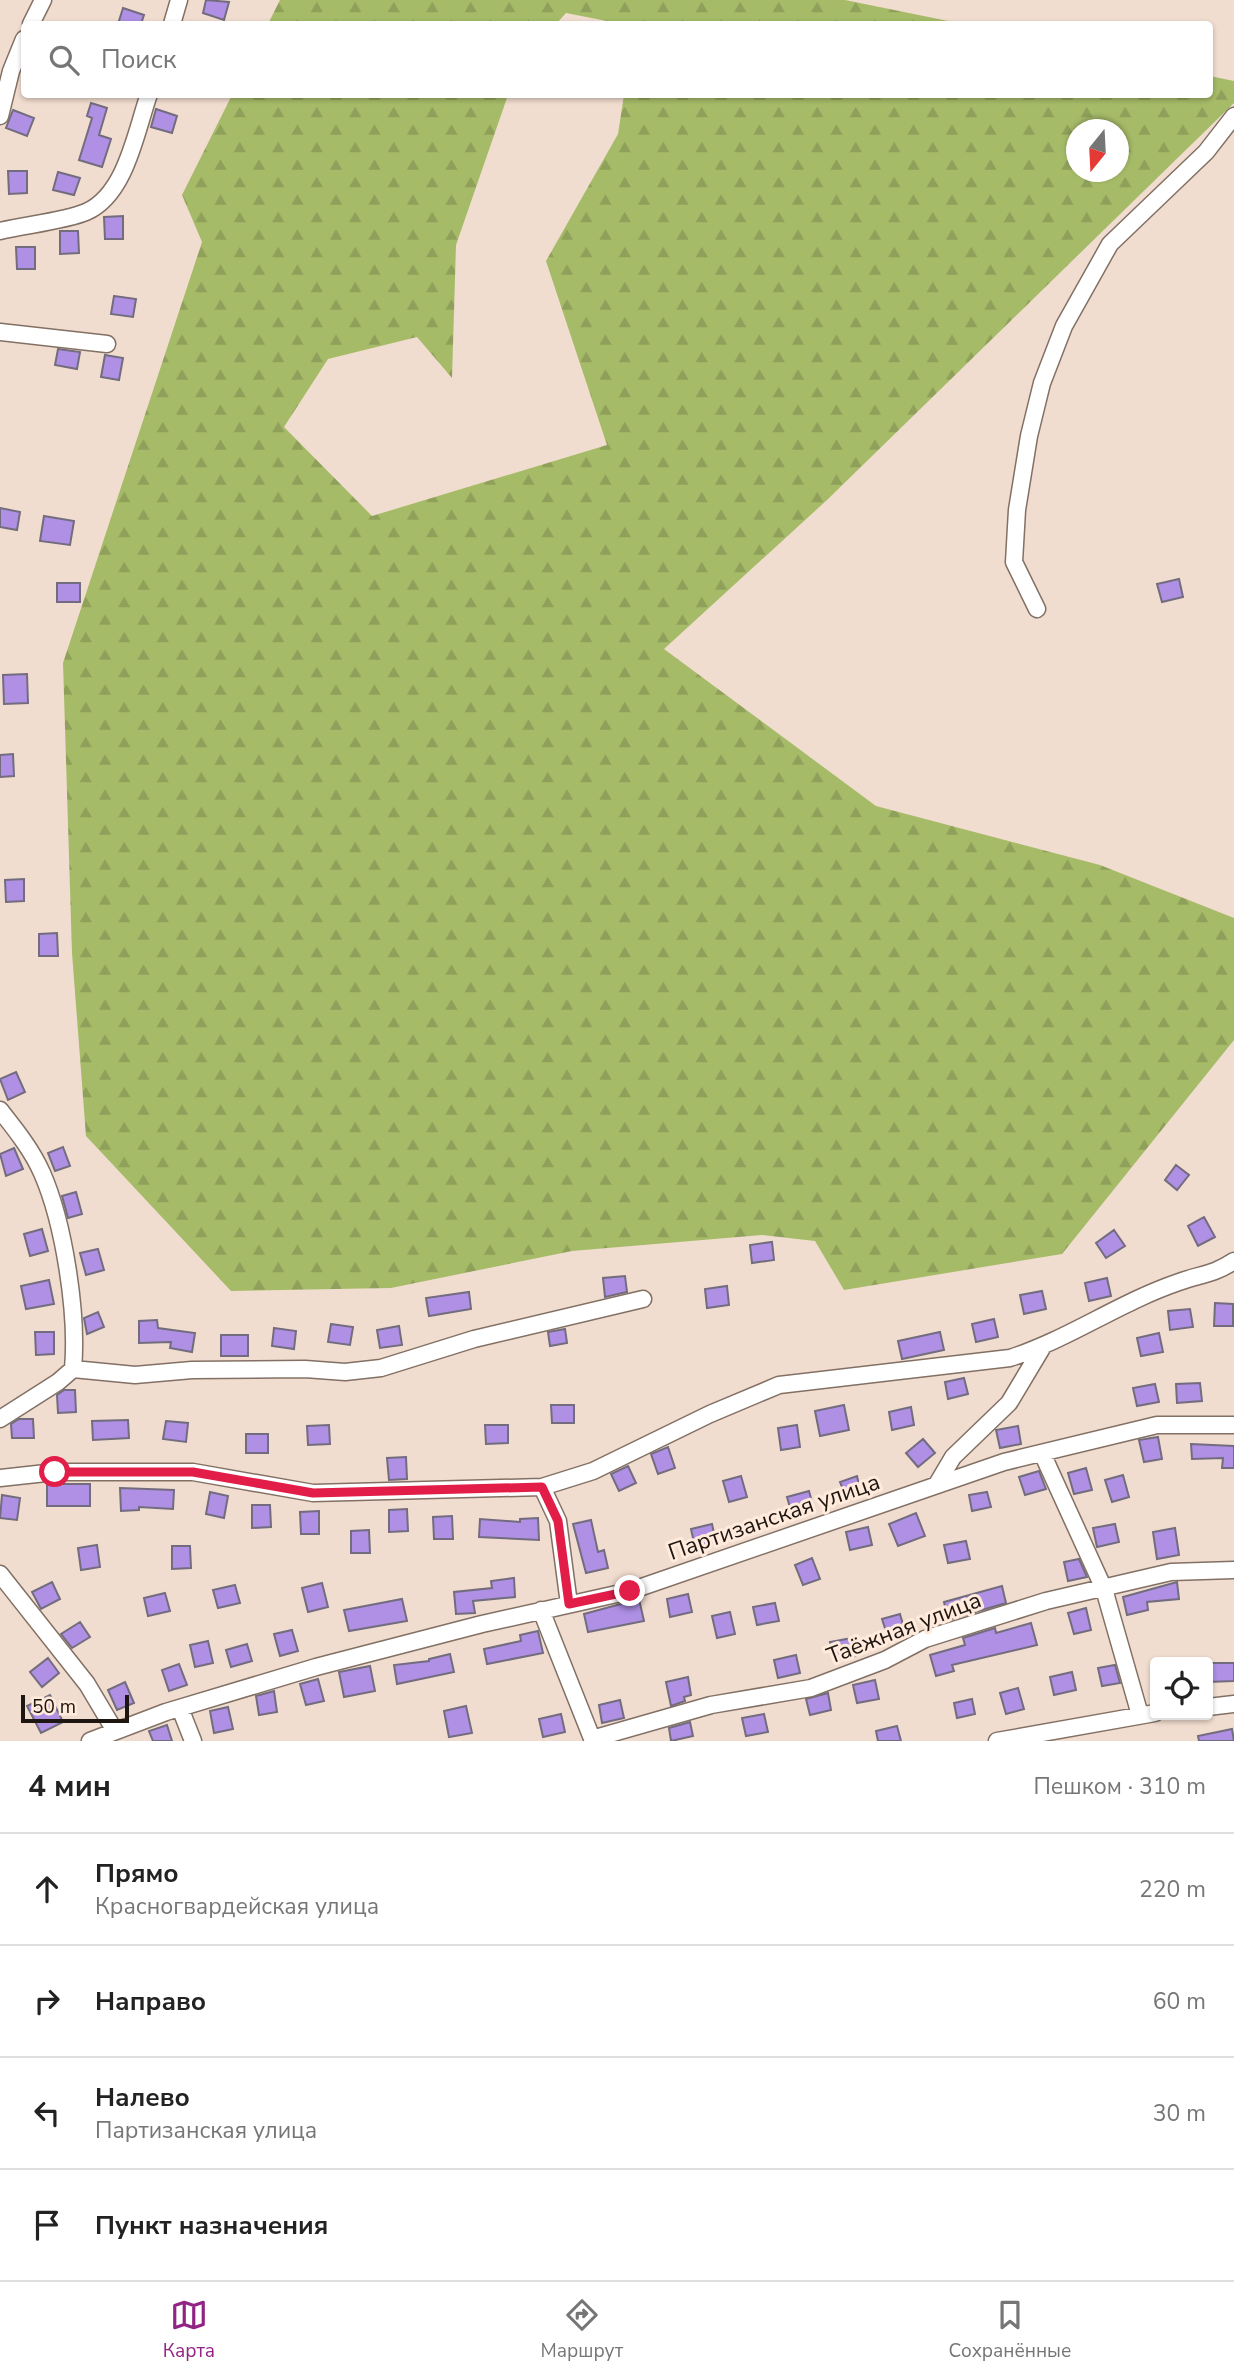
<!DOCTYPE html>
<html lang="ru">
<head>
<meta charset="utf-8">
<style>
	:root { --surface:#fff; --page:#f2f2f2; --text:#222; --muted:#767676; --line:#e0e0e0; --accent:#912385 }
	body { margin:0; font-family:"Nunito Sans",sans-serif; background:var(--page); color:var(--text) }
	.controls { position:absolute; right:21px; bottom:21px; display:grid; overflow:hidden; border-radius:7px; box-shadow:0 2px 5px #0004 }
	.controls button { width:63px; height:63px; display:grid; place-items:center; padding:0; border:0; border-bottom:2px solid var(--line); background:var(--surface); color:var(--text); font:35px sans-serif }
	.compass { position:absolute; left:1066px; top:119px; width:63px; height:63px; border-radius:50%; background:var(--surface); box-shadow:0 2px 5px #0004; rotate:198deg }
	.scale { position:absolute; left:21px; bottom:18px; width:108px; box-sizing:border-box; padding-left:7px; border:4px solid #1d1611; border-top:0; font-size:19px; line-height:24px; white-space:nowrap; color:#1d1611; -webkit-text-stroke:5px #ffeadc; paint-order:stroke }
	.stop { position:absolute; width:21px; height:21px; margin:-16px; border:5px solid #e11d48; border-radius:50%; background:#fff }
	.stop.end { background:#e11d48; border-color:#fff; box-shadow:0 2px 7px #0008 }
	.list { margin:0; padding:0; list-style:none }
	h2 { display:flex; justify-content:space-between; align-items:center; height:91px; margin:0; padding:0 28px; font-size:30px }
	h2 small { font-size:23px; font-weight:400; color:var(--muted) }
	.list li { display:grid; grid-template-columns:46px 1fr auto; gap:21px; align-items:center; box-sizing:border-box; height:112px; padding:0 28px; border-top:2px solid var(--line) }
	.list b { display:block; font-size:26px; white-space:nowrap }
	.list p { margin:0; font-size:23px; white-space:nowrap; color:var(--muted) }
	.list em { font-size:23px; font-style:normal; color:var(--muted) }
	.icon { flex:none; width:38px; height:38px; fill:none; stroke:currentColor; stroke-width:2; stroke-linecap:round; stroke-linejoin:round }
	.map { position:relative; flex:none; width:1234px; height:1741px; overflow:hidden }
	.search { position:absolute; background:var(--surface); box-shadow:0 2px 5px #0004; left:21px; right:21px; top:21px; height:77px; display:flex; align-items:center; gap:18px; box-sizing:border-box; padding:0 24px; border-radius:7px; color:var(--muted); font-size:26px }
	.sheet { height:539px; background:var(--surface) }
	nav { display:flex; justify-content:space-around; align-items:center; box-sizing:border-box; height:98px; border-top:2px solid var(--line); background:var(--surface); font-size:19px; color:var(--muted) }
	nav a { display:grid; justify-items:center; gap:4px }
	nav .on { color:var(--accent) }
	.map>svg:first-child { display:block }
	.forest { fill:url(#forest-firs); fill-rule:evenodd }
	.building { fill:#af90e5; stroke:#726c7e; stroke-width:2 }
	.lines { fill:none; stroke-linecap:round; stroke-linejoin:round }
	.minor-casing { stroke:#827064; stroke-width:19 }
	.minor { stroke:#fff; stroke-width:16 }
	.route { stroke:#e11d48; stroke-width:9 }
	.labels { text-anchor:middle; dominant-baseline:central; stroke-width:6; stroke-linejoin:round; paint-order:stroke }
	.street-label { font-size:23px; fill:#1d1611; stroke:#ffeadc }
</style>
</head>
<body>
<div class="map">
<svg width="1234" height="1741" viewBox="0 0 1234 1741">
	<defs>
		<pattern id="forest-firs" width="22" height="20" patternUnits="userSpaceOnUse" patternTransform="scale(1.75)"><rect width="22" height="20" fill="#a6bb68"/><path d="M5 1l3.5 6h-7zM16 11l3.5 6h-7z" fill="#8ea059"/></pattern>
	</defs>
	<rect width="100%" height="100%" fill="#f1ddcf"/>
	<!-- forest -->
	<path class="forest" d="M280,0H845L963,24H622L566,13L556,24H268Z
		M1210,76L1234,81V103L827,500L664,649L876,806L1100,865L1234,918V1040L1062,1254L844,1290L815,1241L762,1235L572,1251L391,1288L231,1291L86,1136L72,953L63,663L202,242L182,195L232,95H508L456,245L452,378L417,337L328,359L284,427L372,516L607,445L546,261L618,134L624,95L1210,94ZM1076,130H1118V172H1076Z"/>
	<!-- building -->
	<path class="building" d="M206,0L229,2L224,20L203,13Z
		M123,8L144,15L141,24H118Z
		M91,103L107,108L99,135L111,139L102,167L79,160L92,118L87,116Z
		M156,109L177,116L172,133L151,127Z
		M13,110L34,118L27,136L6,128Z
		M8,171H27V193L9,194Z
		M58,172L80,178L74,195L53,190Z
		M123,216V239H105L104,217Z
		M60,231H78L79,253L60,254Z
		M16,247H35V269H17Z
		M114,296L136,299L133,317L111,314Z
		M58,349L80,352L77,369L55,365Z
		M105,355L123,358L119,380L101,377Z
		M0,508L20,512L17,530L0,527Z
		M44,516L74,521L70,545L40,541Z
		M1179,579L1183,597L1162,602L1157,584Z
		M57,583H80V602H57Z
		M27,674L28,703L4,704L3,675Z
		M13,754L14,776L0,777V755Z
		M24,879V901L6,902L5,880Z
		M57,933L58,956H39V934Z
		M16,1072L25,1092L8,1100L0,1079Z
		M63,1147L70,1166L55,1171L48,1153Z
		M14,1148L23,1169L6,1176L0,1154Z
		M1176,1165L1189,1175L1177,1190L1165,1180Z
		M76,1192L82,1214L68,1218L62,1196Z
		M1204,1217L1215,1237L1198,1246L1188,1226Z
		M42,1229L48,1251L30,1256L24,1234Z
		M1114,1230L1125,1246L1106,1258L1096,1243Z
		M772,1242L774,1260L752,1263L750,1245Z
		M98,1249L104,1270L86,1275L80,1253Z
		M625,1276L627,1292L605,1297L603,1278Z
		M1107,1278L1111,1296L1089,1301L1085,1283Z
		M49,1280L54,1304L26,1309L21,1286Z
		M727,1286L729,1305L707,1308L705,1289Z
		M1042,1291L1046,1309L1024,1314L1020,1295Z
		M469,1292L471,1309L429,1316L426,1298Z
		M1215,1303L1233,1304V1326H1214Z
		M1190,1309L1193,1327L1170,1330L1168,1311Z
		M98,1312L104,1327L87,1334L84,1318Z
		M994,1319L998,1337L976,1342L972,1324Z
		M157,1320L158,1328L195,1333L192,1352L170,1348L171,1342L139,1343V1321Z
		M331,1324L353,1327L350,1345L328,1342Z
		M399,1326L402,1345L380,1348L377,1330Z
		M274,1328L296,1331L294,1349L272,1346Z
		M565,1329L567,1343L550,1346L548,1332Z
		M35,1332H54V1354L36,1355Z
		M940,1332L944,1350L902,1359L898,1341Z
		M1159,1333L1163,1352L1141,1356L1137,1338Z
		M221,1335H248V1356H221Z
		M964,1378L968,1394L948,1399L945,1382Z
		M1200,1383L1202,1401L1177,1403L1176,1384Z
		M1155,1384L1159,1402L1137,1406L1133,1388Z
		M64,1390H75L76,1412L58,1413L57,1395Z
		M551,1405H574V1423H552Z
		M844,1405L849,1430L820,1436L815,1411Z
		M911,1407L914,1425L892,1430L889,1412Z
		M19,1419H33L34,1438H12L11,1424Z
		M128,1420L129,1438L93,1440L92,1421Z
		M166,1421L188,1423L186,1442L163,1439Z
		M329,1425L330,1444L308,1445L307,1426Z
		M485,1425H508V1443L486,1444Z
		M797,1425L800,1447L781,1450L778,1428Z
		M1018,1426L1021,1444L1000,1448L996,1430Z
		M246,1434H268V1453H246Z
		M1158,1437L1162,1459L1144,1462L1139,1440Z
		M923,1439L935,1453L918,1467L906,1453Z
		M1191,1444L1234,1446V1468H1222L1223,1458L1192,1459Z
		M668,1447L675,1468L658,1474L651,1454Z
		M406,1457L407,1479L389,1480L387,1458Z
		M628,1466L636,1483L619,1491L611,1474Z
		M1086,1468L1092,1490L1074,1494L1068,1473Z
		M1039,1471L1046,1489L1025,1495L1019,1477Z
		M1123,1475L1129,1497L1112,1502L1105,1480Z
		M741,1476L747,1497L729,1502L723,1481Z
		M857,1476L861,1494L847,1499L840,1482Z
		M47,1484H90V1506H47Z
		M120,1488L174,1490L173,1509L139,1507V1510L121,1511Z
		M809,1491L814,1509L792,1515L787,1497Z
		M210,1492L228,1496L224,1518L206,1514Z
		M987,1492L991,1507L972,1511L969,1495Z
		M2,1495L20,1498L17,1520L0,1518Z
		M252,1505H270L271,1527L252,1528Z
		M407,1509L408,1531L389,1532V1510Z
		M319,1511V1534H301L300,1512Z
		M916,1513L925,1536L898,1546L889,1524Z
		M452,1516L453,1539H434L433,1517Z
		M538,1518L539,1540L479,1537L480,1519L520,1522V1519Z
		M591,1520L598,1552L604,1550L608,1568L586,1573L573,1524Z
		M712,1524L716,1542L695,1547L691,1529Z
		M1115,1524L1119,1542L1097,1547L1093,1528Z
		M868,1527L872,1545L850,1550L846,1532Z
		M1175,1528L1179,1555L1157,1559L1153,1532Z
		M369,1530L370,1553H351V1531Z
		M966,1541L970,1559L948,1563L944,1545Z
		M97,1545L100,1567L81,1570L78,1548Z
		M172,1546H190L191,1568L172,1569Z
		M812,1558L820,1579L803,1585L795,1565Z
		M1079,1559L1087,1577L1068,1581L1064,1562Z
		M514,1578L515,1597L473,1601L475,1613L456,1614L454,1592L492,1588L491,1581Z
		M52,1582L60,1599L41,1609L32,1592Z
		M1177,1582L1179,1599L1147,1602L1148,1610L1127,1615L1123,1597Z
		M322,1583L328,1607L308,1612L302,1588Z
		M235,1585L240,1603L218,1608L213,1590Z
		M1002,1586L1006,1603L948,1620L944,1602Z
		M165,1593L170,1611L148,1616L144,1598Z
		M688,1594L692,1612L670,1617L667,1599Z
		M402,1599L407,1621L349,1631L344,1610Z
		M639,1599L644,1621L588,1632L584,1614Z
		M775,1603L779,1621L757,1625L753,1607Z
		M1086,1608L1091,1630L1074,1634L1068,1613Z
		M730,1612L735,1634L717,1638L712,1616Z
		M900,1614L906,1635L889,1641L882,1619Z
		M80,1622L90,1637L72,1648L61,1634Z
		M1031,1623L1037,1645L952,1665L954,1671L936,1676L930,1655L965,1645L963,1638L995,1628L996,1633Z
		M292,1630L298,1651L280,1656L274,1634Z
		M538,1631L543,1653L487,1664L484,1649L521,1641L520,1635Z
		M852,1638L856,1656L834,1660L830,1642Z
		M208,1641L213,1663L195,1667L190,1645Z
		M247,1644L252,1661L231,1667L226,1650Z
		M450,1654L454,1672L397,1684L394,1665L429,1661V1659Z
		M796,1655L800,1673L778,1678L774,1660Z
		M48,1658L59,1673L42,1687L30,1672Z
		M1208,1663H1234V1681L1208,1682Z
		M179,1664L187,1685L169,1691L162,1670Z
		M1115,1665L1120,1683L1102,1686L1098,1668Z
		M370,1666L375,1691L344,1697L339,1672Z
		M1072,1672L1076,1690L1054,1695L1050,1677Z
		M688,1677L691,1695L684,1697L685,1701L671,1706L666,1682Z
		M318,1679L324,1701L306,1705L300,1684Z
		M875,1680L879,1699L857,1703L853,1685Z
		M125,1682L134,1703L117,1710L108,1690Z
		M1018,1688L1024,1709L1006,1714L1000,1693Z
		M274,1691L277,1712L259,1715L256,1696Z
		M828,1693L831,1710L810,1715L806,1699Z
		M50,1695L63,1722L41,1733L27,1706Z
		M972,1699L975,1714L957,1718L954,1703Z
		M620,1700L624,1718L602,1723L599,1705Z
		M466,1706L472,1733L449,1737L444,1711Z
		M228,1707L233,1729L214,1733L210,1711Z
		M561,1714L565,1732L543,1737L539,1719Z
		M764,1714L768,1732L746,1736L742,1718Z
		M690,1722L693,1736L671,1741L669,1728Z
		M167,1725L172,1741H153L149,1731Z
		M897,1726L901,1741H878L876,1731Z
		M1232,1729L1234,1741H1199L1198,1736Z"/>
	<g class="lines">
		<!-- minor casing -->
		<g class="minor-casing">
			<path id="minor" d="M31,24L43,0
				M172,24L179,0
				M0,116L11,71L24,39
				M0,231C24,225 65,221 86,212C126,195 136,131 149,94
				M0,332L107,344
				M1037,609L1014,562L1017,510L1029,436L1042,383L1064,326L1110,244L1206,152L1234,116
				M0,1110C15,1129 32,1150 42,1173C64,1223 78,1314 73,1369
				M0,1419L58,1382L73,1369L135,1375L192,1370L305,1369L345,1372L381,1368L474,1339L643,1299
				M1042,1453L1104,1589L1140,1715
				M0,1478L55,1472H193L313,1493L542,1487L593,1471L710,1414L779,1385L1010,1358C1069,1339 1120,1302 1179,1282C1201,1274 1213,1275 1234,1261
				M937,1484L953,1457L1009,1403L1042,1348
				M542,1487L558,1521L569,1604
				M0,1574L87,1684L115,1731
				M541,1610L593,1741
				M1208,1707L1234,1704
				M180,1708L193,1741
				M592,1739L711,1705L811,1688L885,1660L925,1639L1046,1601L1171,1572L1234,1570
				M90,1741L166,1712L316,1667L482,1624L630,1591L1004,1462L1157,1425H1234
				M997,1741L1155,1713"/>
		</g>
		<!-- minor -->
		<use href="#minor" class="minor"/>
	</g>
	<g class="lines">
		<!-- route -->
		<path class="route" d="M55,1472H193L313,1493L542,1487L558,1521L569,1604L630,1591"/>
	</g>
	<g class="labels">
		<!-- street labels -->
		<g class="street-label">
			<text transform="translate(774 1517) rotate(-19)">Партизанская улица</text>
			<text transform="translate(904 1628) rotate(-21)">Таёжная улица</text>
		</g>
	</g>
</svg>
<div class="controls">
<button><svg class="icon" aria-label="locate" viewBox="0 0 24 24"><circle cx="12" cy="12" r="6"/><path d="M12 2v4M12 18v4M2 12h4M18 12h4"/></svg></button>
</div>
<svg class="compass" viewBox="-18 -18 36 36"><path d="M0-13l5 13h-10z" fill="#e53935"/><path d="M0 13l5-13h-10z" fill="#767676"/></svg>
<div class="scale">50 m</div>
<div class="stop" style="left:55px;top:1472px"></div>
<div class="stop end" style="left:630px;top:1591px"></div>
<div class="search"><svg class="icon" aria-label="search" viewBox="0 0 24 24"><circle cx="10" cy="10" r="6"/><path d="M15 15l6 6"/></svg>Поиск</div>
</div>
<section class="sheet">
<h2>4 мин<small>Пешком · 310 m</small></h2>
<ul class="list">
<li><svg class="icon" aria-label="ahead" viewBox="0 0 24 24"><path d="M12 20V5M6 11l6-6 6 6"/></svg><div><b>Прямо</b><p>Красногвардейская улица</p></div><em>220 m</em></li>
<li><svg class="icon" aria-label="right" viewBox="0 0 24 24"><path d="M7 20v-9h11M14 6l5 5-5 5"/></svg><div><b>Направо</b></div><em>60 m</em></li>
<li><svg class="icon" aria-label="left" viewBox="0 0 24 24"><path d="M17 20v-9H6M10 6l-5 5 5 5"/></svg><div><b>Налево</b><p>Партизанская улица</p></div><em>30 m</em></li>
<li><svg class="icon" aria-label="arrive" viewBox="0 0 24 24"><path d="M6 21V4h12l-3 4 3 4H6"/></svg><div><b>Пункт назначения</b></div></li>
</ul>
</section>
<nav>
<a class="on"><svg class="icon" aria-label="map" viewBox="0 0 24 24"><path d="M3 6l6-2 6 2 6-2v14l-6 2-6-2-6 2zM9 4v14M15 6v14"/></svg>Карта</a>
<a><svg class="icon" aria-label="directions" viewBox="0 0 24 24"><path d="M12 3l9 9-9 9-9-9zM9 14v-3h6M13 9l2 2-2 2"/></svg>Маршрут</a>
<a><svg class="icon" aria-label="saved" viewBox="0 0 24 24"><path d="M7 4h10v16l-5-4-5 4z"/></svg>Сохранённые</a>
</nav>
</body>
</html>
